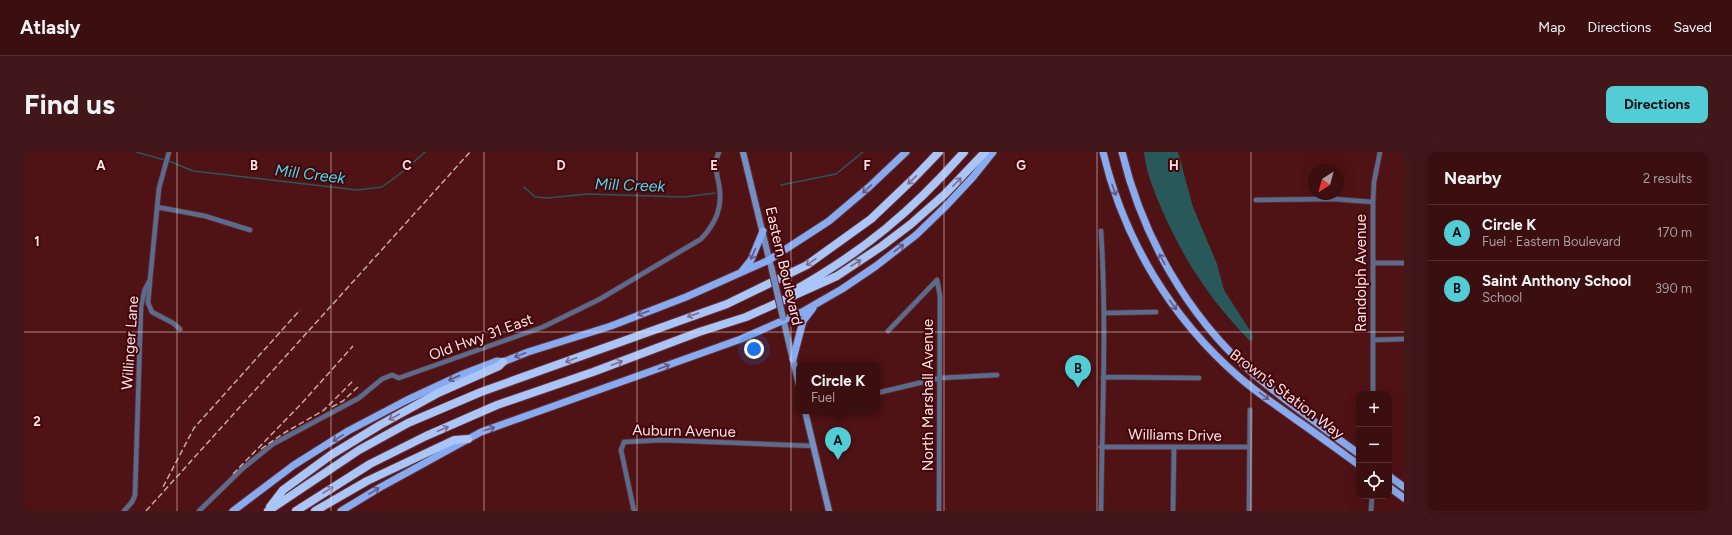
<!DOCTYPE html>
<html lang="en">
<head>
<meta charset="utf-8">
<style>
	:root { --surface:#3b0e10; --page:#421719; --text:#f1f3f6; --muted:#ac9c9f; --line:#542e30; --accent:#52ccd5 }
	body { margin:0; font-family:Figtree,sans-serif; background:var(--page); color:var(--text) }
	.controls { position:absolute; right:12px; bottom:12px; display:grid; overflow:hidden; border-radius:8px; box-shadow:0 4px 16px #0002 }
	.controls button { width:36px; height:36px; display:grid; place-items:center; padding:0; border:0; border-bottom:1px solid var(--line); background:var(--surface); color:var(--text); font:20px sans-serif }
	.compass { position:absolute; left:1284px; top:12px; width:36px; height:36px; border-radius:50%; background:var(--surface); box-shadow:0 4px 16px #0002; rotate:216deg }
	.you { position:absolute; left:730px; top:197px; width:14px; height:14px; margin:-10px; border:3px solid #fff; border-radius:50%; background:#1a73e8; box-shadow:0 0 0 6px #1a73e833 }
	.badge { display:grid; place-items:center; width:26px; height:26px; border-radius:50%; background:var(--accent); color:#111; font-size:13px; font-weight:700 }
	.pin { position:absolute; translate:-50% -33px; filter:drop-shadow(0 1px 2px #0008) }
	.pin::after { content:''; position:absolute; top:21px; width:14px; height:12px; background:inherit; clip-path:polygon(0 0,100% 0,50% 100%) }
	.popup { position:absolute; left:772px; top:210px; width:84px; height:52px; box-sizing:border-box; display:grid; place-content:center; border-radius:8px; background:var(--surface); filter:drop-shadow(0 1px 3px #0005); font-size:13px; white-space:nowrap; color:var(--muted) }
	.popup b { font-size:15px; color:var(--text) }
	.popup::after { content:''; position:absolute; left:50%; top:100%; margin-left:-8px; border:8px solid transparent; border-top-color:var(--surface) }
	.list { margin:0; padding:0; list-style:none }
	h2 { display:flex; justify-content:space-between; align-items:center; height:52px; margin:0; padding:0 16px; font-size:17px }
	h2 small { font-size:13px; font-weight:400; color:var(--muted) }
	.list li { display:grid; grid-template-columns:26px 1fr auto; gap:12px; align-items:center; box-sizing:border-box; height:56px; padding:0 16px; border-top:1px solid var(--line) }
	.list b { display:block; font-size:15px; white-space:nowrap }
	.list p { margin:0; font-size:13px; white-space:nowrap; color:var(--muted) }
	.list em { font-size:13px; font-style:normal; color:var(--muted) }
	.icon { flex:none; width:22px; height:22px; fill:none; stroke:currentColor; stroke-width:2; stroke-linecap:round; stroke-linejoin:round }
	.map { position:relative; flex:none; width:1380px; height:359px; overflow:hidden; border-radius:8px }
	header { display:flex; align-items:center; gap:24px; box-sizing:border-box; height:56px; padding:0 20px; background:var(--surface); border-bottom:1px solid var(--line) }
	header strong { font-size:19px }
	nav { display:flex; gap:22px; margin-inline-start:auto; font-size:14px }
	.intro { display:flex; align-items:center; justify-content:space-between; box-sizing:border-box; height:96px; padding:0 24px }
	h1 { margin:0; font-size:28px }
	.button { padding:10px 18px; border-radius:8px; background:var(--accent); color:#111; font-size:14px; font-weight:700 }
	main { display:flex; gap:24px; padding:0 24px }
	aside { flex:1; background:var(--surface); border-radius:8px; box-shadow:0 4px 16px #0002 }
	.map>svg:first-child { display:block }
	.water { fill:#29585b }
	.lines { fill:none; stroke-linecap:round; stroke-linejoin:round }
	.stream { stroke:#29585b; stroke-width:1.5 }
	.street-casing { stroke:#672f32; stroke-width:6 }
	.secondary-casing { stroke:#672f32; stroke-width:8 }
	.primary-casing { stroke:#672f32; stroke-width:9 }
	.highway-casing { stroke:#672f32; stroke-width:10 }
	.street { stroke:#5a6c8d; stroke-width:4.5 }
	.secondary { stroke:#7390c5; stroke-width:6 }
	.primary { stroke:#86abf0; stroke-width:7 }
	.highway { stroke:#aac5f7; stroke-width:8 }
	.rail { stroke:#caa6a6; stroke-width:1.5; stroke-dasharray:6 3; stroke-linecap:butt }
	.secondary-bridge-casing { stroke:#672f32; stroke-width:8; stroke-linecap:butt }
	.secondary-bridge { stroke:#7390c5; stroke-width:6 }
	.oneway { stroke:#7c6f8d }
	.oneway2 { stroke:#64587e }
	.grid { fill:none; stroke:#fde4e3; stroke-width:1; stroke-opacity:0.55 }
	.labels { text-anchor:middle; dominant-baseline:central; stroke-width:4; stroke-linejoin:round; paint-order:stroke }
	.street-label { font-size:15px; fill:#fde4e3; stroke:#43050b }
	.water-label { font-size:16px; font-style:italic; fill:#41dce7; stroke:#43050b }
	.grid-label { font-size:13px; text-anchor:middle; font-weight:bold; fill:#fde4e3; stroke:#43050b; stroke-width:4; stroke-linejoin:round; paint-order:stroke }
</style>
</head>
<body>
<header>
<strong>Atlasly</strong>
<nav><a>Map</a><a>Directions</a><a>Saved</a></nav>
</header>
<div class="intro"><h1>Find us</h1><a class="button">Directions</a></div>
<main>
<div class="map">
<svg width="1380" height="359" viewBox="0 0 1380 359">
	<rect width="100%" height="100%" fill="#4f1215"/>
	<!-- water -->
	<path class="water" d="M1120,0H1154L1169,55L1193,112L1200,138L1227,180L1229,186L1226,189C1187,149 1161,110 1138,58C1130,39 1122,20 1120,0Z"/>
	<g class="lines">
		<!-- stream -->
		<path class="stream" d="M112,0L141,8
			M145,9L169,19L333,38L358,35L381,18L401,0
			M757,33L812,22L839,0
			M500,35L511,45L523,46L564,42L660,45L691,41"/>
		<!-- street casing -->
		<g class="street-casing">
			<path id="street" d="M1232,48L1309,47L1349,50
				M133,55L181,64L226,78
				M1349,111H1380
				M913,128L916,144L915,359
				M126,130L124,151L128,160L149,171L156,177
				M1081,161L1132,160
				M864,179L913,128
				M1349,188L1380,187
				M1079,225L1175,226
				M853,241L916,226L973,223
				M1349,242V50L1350,30L1356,0
				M1077,295H1225
				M100,359L108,350L111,343L117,154L121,137L126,128L135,36L145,0
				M175,359L218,317L249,292L335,246L358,227L368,223L375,226L519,175L576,147L677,87C692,71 699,55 695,33C693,22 689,11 695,0
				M610,359L597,298L600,290L639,288L790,294
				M1077,359C1078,266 1083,172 1077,79
				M1149,359L1150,295
				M1225,359L1226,258
				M1347,359L1348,344"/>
		</g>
		<!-- secondary casing -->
		<g class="secondary-casing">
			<path id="secondary" d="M719,0L746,111
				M759,166L775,233
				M781,259L805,359"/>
		</g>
		<!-- primary casing -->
		<g class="primary-casing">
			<path id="primary" d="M1079,0C1100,88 1147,166 1215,225C1232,240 1252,253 1271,267C1293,282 1314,298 1335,313
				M1098,0C1118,83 1162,162 1226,219C1260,249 1299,275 1335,302
				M718,119L727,108L739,79
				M769,207L779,169L789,156
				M1365,324L1380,335
				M1365,335L1380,346
				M209,359L270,313L324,279L383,248L439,222L473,209L479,210L504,200L587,174L662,145L745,108L805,69L845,35L882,0
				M317,359L355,336L457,280L717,187L778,160L818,137L852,114L892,83L921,55L949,25L969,0"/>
		</g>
		<!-- highway casing -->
		<g class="highway-casing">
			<path id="highway" d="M771,138C840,99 888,59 940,0
				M246,355L259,338L307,303L356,273L414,241L475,214L479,210
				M244,359L335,298L384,271L457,240L703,152L783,113L847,67L889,27L915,0
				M272,359L346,312L402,284L473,253L569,220L675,180L722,165L813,124L858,94L887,72L921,42L961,0
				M291,359L343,329L430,288L444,287"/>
		</g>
		<!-- street -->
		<use href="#street" class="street"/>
		<!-- secondary -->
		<use href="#secondary" class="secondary"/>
		<!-- primary -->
		<use href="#primary" class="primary"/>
		<!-- highway -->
		<use href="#highway" class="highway"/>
		<!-- rail -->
		<path class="rail" d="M308,255L319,249L336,233
			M237,297L260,281L300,258L330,228
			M209,322L278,251L329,194
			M139,335L170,276L276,158
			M122,359L446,0"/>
		<!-- secondary-bridge casing -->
		<g class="secondary-bridge-casing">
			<path id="secondary-bridge" d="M747,114L759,166"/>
		</g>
		<!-- secondary-bridge -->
		<use href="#secondary-bridge" class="secondary-bridge"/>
	</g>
	<!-- one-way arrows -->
	<defs><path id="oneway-shaft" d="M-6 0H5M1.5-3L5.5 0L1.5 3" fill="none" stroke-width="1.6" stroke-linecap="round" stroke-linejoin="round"/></defs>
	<g class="oneway">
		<use href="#oneway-shaft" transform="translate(888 28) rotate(136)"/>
		<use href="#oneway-shaft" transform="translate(933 30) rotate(-45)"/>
		<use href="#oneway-shaft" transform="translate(787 110) rotate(146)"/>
		<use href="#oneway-shaft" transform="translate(832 111) rotate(-33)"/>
		<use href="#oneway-shaft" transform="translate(669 163) rotate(161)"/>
		<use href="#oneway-shaft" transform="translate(547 208) rotate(159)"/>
		<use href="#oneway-shaft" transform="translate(593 211) rotate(-21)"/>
		<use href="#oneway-shaft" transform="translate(370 265) rotate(152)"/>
		<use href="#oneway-shaft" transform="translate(419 277) rotate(-23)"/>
		<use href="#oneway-shaft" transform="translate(304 338) rotate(-32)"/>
	</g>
	<g class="oneway2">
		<use href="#oneway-shaft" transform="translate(843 37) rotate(138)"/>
		<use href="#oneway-shaft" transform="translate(1090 38) rotate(71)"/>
		<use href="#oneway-shaft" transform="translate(875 96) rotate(-38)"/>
		<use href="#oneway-shaft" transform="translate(729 102) rotate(114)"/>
		<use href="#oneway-shaft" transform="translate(1138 107) rotate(-118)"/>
		<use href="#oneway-shaft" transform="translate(1149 153) rotate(54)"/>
		<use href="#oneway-shaft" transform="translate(619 161) rotate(160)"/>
		<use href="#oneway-shaft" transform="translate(496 203) rotate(158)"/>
		<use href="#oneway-shaft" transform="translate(640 215) rotate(-20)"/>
		<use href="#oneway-shaft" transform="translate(430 226) rotate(156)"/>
		<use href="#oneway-shaft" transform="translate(1240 244) rotate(36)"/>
		<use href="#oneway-shaft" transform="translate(465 277) rotate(-18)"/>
		<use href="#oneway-shaft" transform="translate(314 286) rotate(148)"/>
		<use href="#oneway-shaft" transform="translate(350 339) rotate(-31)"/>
	</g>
	<!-- grid -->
	<path class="grid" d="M153,0V359M307,0V359M460,0V359M613,0V359M767,0V359M920,0V359M1073,0V359M1227,0V359M0,180H1380"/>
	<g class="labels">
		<!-- street labels -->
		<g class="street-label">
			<text transform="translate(760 114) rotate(77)">Eastern Boulevard</text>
			<text transform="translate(1337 121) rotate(-90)">Randolph Avenue</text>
			<text transform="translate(457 185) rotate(-20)">Old Hwy 31 East</text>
			<text transform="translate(106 191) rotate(-86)">Willinger Lane</text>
			<text transform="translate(1263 242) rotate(37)">Brown's Station Way</text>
			<text transform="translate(904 243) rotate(-90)">North Marshall Avenue</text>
			<text transform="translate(660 279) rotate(1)">Auburn Avenue</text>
			<text transform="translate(1151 283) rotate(1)">Williams Drive</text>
		</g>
		<!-- water labels -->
		<g class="water-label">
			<text transform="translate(286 22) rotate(7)">Mill Creek</text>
			<text transform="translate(606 33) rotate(2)">Mill Creek</text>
		</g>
	</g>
	<g class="grid-label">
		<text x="77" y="18">A</text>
		<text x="230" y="18">B</text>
		<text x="383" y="18">C</text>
		<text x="537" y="18">D</text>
		<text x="690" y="18">E</text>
		<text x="843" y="18">F</text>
		<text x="997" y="18">G</text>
		<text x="1150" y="18">H</text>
		<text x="13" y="94">1</text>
		<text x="13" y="274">2</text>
	</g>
</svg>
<div class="controls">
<button>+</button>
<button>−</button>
<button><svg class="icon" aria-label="locate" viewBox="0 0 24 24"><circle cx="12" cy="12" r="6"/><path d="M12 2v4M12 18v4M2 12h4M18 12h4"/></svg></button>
</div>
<svg class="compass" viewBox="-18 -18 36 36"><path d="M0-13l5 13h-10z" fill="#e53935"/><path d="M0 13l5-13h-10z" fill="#ac9c9f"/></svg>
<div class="you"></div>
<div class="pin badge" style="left:814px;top:308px">A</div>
<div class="popup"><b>Circle K</b>Fuel</div>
<div class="pin badge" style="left:1054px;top:236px">B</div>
</div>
<aside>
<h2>Nearby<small>2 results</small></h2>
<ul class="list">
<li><span class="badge">A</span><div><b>Circle K</b><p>Fuel · Eastern Boulevard</p></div><em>170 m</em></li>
<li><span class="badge">B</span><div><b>Saint Anthony School</b><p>School</p></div><em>390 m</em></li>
</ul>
</aside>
</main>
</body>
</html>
